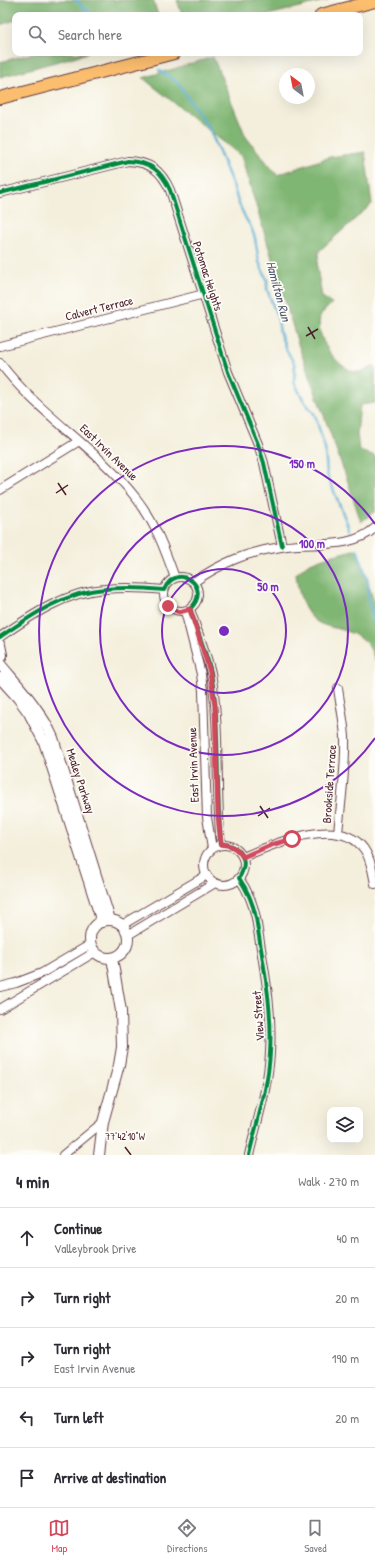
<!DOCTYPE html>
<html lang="en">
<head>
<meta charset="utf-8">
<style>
	:root { --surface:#fff; --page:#f2f2f3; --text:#2b2b33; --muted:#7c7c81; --line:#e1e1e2; --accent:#d1495b }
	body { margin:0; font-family:"Patrick Hand",sans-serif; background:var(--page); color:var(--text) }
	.controls { position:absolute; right:12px; bottom:12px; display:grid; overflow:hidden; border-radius:8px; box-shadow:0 4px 16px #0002 }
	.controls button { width:36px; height:36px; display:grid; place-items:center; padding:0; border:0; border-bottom:1px solid var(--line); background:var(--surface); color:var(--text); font:20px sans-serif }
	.compass { position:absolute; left:279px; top:68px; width:36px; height:36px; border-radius:50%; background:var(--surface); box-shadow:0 4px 16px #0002; rotate:328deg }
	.stop { position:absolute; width:12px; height:12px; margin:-9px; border:3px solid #d1495b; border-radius:50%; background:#fff }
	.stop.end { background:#d1495b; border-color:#fff; box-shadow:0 1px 4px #0008 }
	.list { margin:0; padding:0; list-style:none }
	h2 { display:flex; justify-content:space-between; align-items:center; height:52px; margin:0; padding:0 16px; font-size:17px }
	h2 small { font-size:13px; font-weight:400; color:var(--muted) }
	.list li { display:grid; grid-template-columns:26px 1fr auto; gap:12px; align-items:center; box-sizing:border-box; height:60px; padding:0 16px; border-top:1px solid var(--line) }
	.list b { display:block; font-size:15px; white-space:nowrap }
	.list p { margin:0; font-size:13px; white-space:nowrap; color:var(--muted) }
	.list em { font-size:13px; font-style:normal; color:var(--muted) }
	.icon { flex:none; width:22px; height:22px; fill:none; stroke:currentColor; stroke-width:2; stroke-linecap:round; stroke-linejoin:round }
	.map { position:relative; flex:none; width:375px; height:1155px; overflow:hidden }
	.search { position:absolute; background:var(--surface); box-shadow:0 4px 16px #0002; left:12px; right:12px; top:12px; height:44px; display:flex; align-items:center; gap:10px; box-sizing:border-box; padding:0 14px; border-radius:8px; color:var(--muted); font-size:15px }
	.sheet { height:352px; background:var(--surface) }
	nav { display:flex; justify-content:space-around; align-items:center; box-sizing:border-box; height:56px; border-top:1px solid var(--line); background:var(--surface); font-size:11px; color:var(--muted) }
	nav a { display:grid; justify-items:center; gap:2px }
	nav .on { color:var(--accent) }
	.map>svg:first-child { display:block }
	.forest { fill:#80b673; stroke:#656a4f }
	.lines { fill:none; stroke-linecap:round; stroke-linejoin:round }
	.stream { stroke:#58add4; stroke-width:2.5 }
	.minor-casing { stroke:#643e46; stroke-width:10 }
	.tertiary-casing { stroke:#643e46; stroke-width:12 }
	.primary-casing { stroke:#643e46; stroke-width:14 }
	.minor { stroke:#fff; stroke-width:8 }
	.tertiary { stroke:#fff; stroke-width:10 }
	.primary { stroke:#fbbd6e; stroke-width:12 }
	.cycleway-casing { stroke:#fdfcf7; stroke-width:6 }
	.cycleway { stroke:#00873e; stroke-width:4 }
	.route { stroke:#d1495b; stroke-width:5 }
	.ticks { fill:none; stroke:#4a1f2b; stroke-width:1.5 }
	.ring { fill:none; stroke:#7b2cbf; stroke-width:2 }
	.labels { text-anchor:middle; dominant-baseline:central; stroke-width:3.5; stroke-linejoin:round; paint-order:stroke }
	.street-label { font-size:12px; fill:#4a1f2b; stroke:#fdfcf7 }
	.water-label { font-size:13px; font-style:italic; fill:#50586f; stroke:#fdfcf7 }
	.ticks-label { font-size:10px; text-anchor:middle; fill:#4a1f2b; stroke:#fdfcf7; stroke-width:3.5; stroke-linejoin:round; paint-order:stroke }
	.centre { fill:#7b2cbf; stroke:#fdfcf7; stroke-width:2 }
	.ring-label { font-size:12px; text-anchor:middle; font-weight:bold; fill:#7b2cbf; stroke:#fdfcf7; stroke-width:3.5; stroke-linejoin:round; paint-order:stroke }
</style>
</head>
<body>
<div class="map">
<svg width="375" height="1155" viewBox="0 0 375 1155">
	<rect width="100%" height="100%" fill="#fdfcf7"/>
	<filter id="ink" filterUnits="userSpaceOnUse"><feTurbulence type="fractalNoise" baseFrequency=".025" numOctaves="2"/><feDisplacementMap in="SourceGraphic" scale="8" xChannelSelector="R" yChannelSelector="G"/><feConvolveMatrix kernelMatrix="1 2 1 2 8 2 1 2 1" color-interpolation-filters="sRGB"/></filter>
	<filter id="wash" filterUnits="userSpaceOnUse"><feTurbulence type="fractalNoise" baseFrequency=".012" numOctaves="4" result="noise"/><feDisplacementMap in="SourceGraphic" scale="16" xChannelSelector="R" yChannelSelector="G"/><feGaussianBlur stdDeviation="0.9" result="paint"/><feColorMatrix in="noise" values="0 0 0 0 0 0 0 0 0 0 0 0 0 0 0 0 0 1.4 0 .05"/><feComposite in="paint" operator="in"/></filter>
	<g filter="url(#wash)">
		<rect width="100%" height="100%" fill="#f4efdc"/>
		<!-- forest -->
		<path class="forest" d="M0,0H153L158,15H15V20L0,25Z
			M177,0H328L268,15H182Z
			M34,53H88L0,77V62Z
			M213,57L246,137L277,175L330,157L365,152L372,204L319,251L317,267L322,297L332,303C329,307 323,311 321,315C312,334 337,370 357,372C363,372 370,368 375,366V403L360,405L357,434L359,450L375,456V511L361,522L348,482L299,347L241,156L143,78Z
			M357,549L375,605V660C373,655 371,648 367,644C356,631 339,630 324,625C304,619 298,592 296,574L308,564L323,558Z"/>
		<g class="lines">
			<!-- stream -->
			<path class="stream" d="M75,0L93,15
				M159,70L177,82L210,130L234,188L238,202L246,219L251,227L255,238L259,262L267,280V289L278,319L280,333L286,349L295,365L294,382L304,401L315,415L325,448L327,474L350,531
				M357,549L368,581V598L375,625"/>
		</g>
	</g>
	<g filter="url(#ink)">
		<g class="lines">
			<!-- minor casing -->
			<g class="minor-casing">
				<path id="minor" d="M0,193L128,161C150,162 161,170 170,190L228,372L258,444L264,463L282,546
					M0,346L204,294
					M0,363C38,414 97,448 136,498C155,522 165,550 175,578
					M0,490L79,441
					M164 594a17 17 0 1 1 34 0a17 17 0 1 1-34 0Z
					M194,582C221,563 247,552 281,547C311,541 349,551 375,528
					M190,609C196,629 207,654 211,673C221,730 215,788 221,844
					M185,611L201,674L203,691L207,817L212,849
					M0,637C32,615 65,592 105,589C125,587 144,588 164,590
					M338,833C341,801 346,770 345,737C344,721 340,704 338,688
					M204 865a20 20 0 1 1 40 0a20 20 0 1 1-40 0Z
					M243,857C274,844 338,814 364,849C371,859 373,873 375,884
					M239,878C248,891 253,903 256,918C263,963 273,1008 270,1053C268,1088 257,1121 249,1155
					M122,925L207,875
					M128,935L215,883
					M0,987L16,983L42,973L91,944
					M0,1009L95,952
					M63,1155L103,1122"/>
			</g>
			<!-- tertiary casing -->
			<g class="tertiary-casing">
				<path id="tertiary" d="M0,645L2,655L0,659
					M0,664C20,688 41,710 53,738L110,920
					M0,678L18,698L29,713L44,742L102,922
					M90 939a19 19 0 1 1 38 0a19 19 0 1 1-38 0Z
					M99,1155L103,1122L119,1065L122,1047L121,1011L112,958"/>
			</g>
			<!-- primary casing -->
			<g class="primary-casing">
				<path id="primary" d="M321,15L375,1
					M0,98L174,53"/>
			</g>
			<!-- minor -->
			<use href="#minor" class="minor"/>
			<!-- tertiary -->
			<use href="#tertiary" class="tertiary"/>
			<!-- primary -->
			<use href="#primary" class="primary"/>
			<!-- cycleway casing -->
			<g class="cycleway-casing">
				<path id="cycleway" d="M0,193L128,161C150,162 161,170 170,190L228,372L258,444L264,463L282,546
					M0,637C32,615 65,592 105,589C125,587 144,588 164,590C176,561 214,586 190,609C196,629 207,654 211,673C221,730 215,788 221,844C241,845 250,860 239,878C248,891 253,903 256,918C263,963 273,1008 270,1053C268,1088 257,1121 249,1155"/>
			</g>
			<!-- cycleway -->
			<use href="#cycleway" class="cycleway"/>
		</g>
	</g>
	<g class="lines" filter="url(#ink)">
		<!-- route -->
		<path class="route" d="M168,606L179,612L190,609L210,672L215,706L218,815L221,844C232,845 237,848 243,857L271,845L292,839"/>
	</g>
	<!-- ticks -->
	<path class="ticks" d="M308,327L315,339M306,336L318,329M58,483L66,495M56,493L68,485M260,806L268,818M258,816L270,808M125,1147L131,1155"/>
	<!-- distance rings -->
	<g class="ring">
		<circle cx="224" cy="631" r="62"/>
		<circle cx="224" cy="631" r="124"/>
		<path d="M375 738A185 185 0 1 1 375 524"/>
	</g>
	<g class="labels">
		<!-- street labels -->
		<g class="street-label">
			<text transform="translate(208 276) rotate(72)">Potomac Heights</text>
			<text transform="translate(99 308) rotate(-14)">Calvert Terrace</text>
			<text transform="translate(109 452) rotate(44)">East Irvin Avenue</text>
			<text transform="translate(193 765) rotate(-92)">East Irvin Avenue</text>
			<text transform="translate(81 781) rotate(72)">Mealey Parkway</text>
			<text transform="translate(329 784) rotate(-86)">Brookside Terrace</text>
			<text transform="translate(258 1016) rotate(-94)">View Street</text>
		</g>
		<!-- water labels -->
		<g class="water-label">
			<text transform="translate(279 291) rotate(75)">Hamilton Run</text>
		</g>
	</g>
	<g class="ticks-label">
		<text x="125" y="1140">77°42'10"W</text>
	</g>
	<circle cx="224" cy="631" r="6" class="centre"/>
	<g class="ring-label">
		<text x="302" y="468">150 m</text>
		<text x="312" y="548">100 m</text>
		<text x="268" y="591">50 m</text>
	</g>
</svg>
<div class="controls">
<button><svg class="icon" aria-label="layers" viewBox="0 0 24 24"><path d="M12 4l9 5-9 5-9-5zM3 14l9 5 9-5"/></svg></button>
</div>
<svg class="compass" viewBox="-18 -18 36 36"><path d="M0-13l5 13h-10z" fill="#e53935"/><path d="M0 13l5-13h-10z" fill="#7c7c81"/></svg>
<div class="stop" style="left:292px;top:839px"></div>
<div class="stop end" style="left:168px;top:606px"></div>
<div class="search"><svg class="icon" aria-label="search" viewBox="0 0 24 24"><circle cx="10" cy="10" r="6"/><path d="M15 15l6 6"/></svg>Search here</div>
</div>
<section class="sheet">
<h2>4 min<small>Walk · 270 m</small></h2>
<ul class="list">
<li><svg class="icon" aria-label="ahead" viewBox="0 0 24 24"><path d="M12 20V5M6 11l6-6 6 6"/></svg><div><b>Continue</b><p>Valleybrook Drive</p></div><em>40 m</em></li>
<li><svg class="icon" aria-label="right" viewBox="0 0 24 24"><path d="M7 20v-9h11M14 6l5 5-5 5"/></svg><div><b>Turn right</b></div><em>20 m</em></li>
<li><svg class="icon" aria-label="right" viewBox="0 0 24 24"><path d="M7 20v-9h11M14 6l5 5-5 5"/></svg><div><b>Turn right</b><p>East Irvin Avenue</p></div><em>190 m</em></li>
<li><svg class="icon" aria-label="left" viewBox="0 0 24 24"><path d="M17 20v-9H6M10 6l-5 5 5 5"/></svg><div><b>Turn left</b></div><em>20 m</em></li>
<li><svg class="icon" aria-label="arrive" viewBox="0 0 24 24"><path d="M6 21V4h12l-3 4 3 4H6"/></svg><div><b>Arrive at destination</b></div></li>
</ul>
</section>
<nav>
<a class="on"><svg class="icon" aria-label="map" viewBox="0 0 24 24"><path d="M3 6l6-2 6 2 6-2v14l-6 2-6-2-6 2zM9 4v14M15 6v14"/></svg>Map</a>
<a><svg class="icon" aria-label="directions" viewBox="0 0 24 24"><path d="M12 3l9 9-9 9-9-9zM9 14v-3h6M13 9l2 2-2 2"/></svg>Directions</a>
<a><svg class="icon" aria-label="saved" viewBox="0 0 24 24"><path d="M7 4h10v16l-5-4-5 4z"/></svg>Saved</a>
</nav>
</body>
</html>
